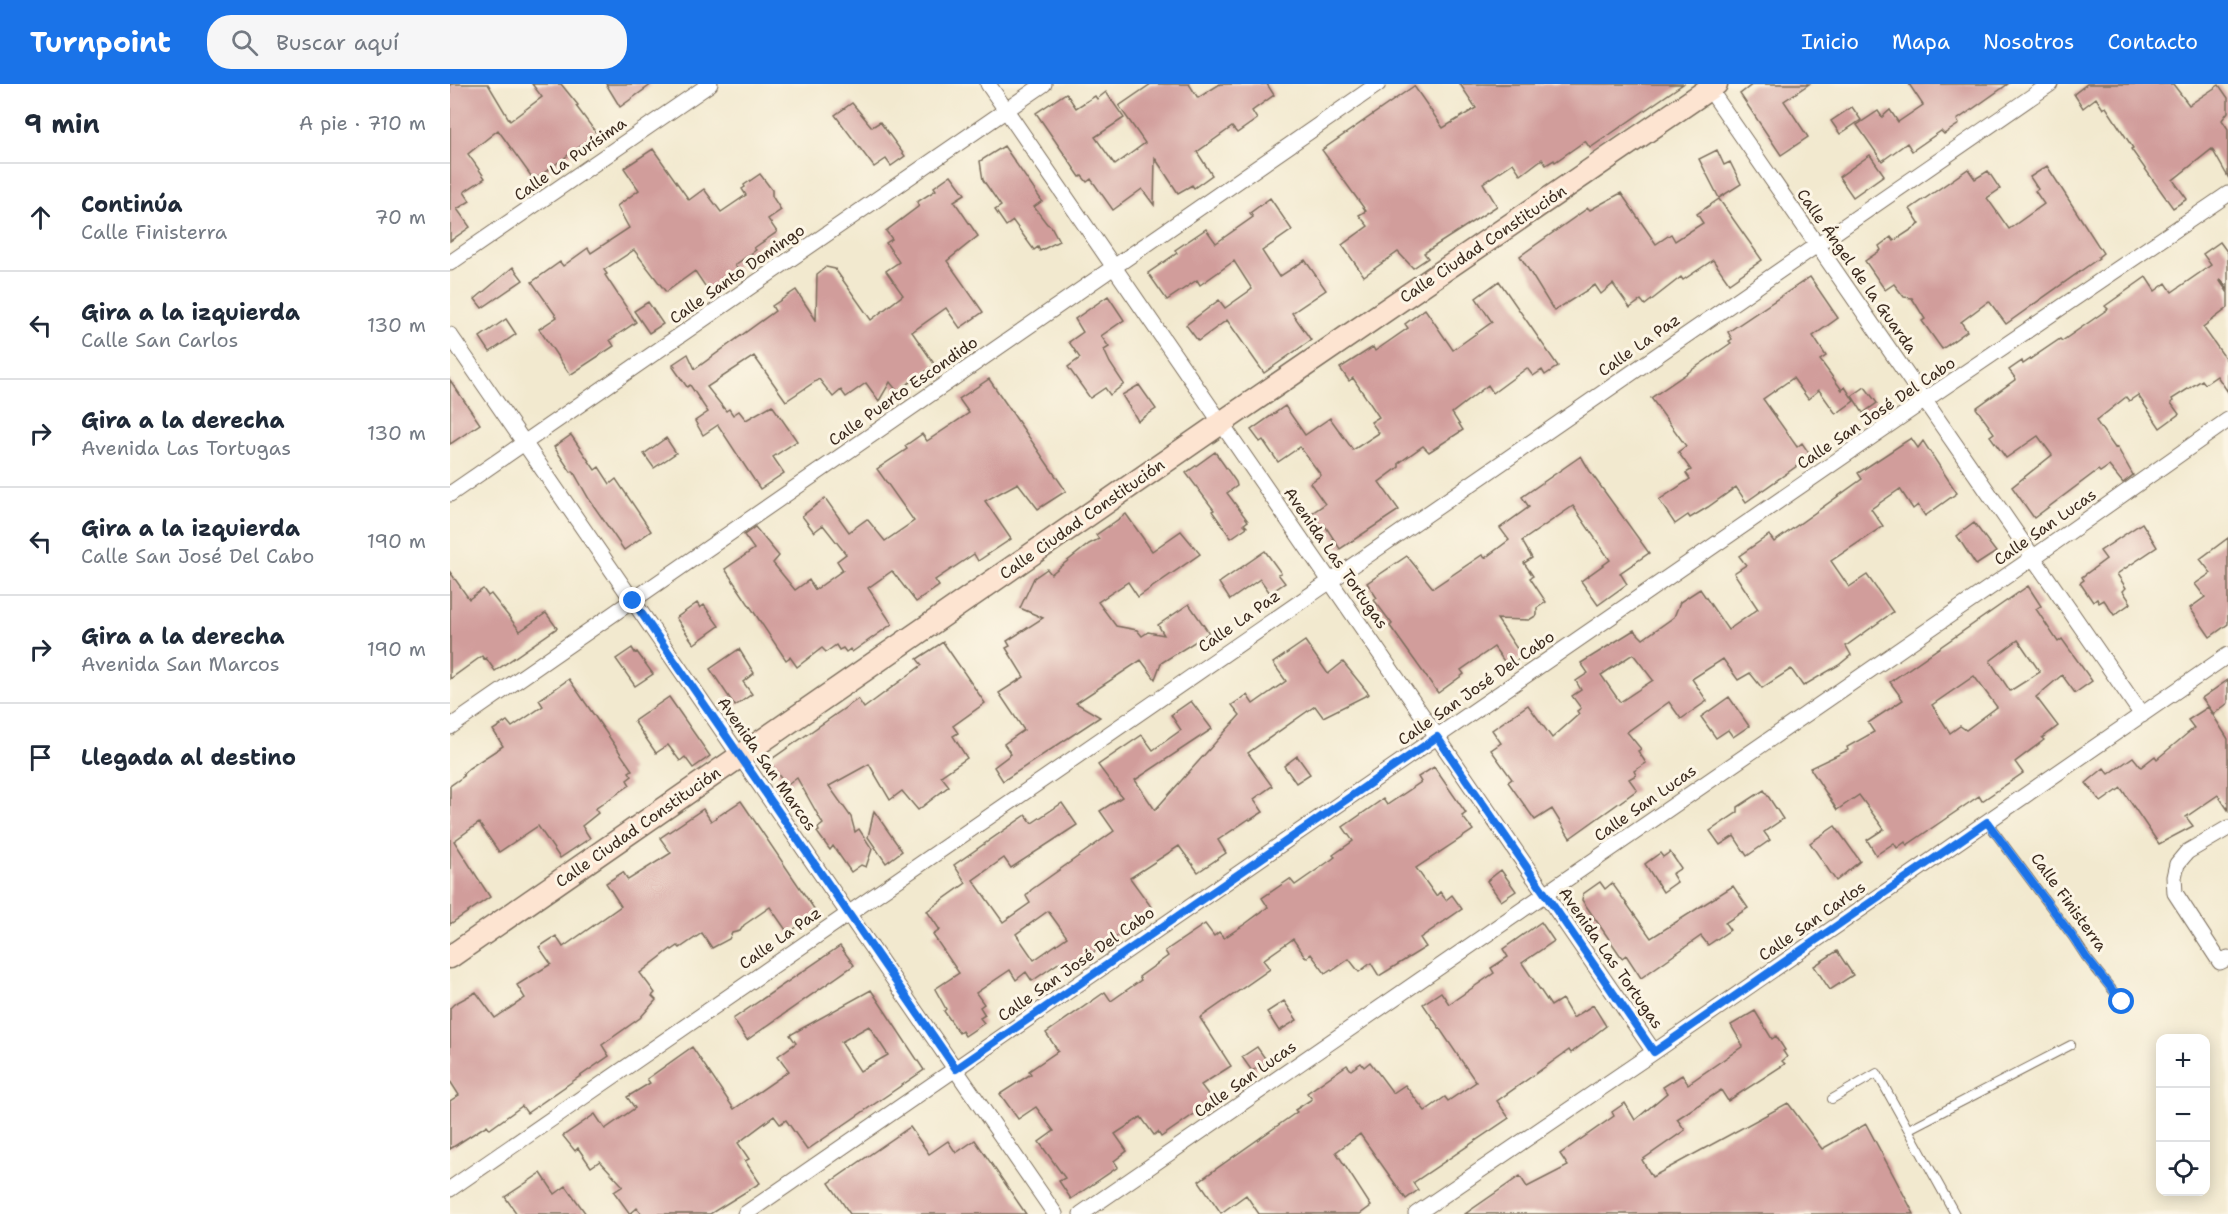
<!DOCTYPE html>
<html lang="es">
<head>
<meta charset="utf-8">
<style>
	:root { --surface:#fff; --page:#f6f6f7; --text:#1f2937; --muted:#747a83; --line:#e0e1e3; --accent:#1a73e8 }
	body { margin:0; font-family:"Shantell Sans",sans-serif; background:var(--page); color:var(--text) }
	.controls { position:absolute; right:18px; bottom:18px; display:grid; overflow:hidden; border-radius:12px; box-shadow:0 3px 15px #0003 }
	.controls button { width:54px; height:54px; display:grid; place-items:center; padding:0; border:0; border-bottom:2px solid var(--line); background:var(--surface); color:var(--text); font:30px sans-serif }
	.stop { position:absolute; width:18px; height:18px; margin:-14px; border:4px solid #1a73e8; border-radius:50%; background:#fff }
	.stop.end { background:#1a73e8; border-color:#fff; box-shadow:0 2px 6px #0008 }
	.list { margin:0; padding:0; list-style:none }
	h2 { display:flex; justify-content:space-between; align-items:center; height:78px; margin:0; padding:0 24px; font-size:26px }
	h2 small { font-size:20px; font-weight:400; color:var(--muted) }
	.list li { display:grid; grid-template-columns:39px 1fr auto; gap:18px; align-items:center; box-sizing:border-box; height:108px; padding:0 24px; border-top:2px solid var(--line) }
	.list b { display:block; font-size:22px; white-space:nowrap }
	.list p { margin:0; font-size:20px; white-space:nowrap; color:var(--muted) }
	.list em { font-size:20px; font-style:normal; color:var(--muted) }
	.icon { flex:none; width:33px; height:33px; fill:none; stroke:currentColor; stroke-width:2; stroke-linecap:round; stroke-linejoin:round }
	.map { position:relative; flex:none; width:1778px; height:1130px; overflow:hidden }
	header { display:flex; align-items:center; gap:36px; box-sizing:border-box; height:84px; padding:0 30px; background:var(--accent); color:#fff }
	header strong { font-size:28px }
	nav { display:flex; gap:33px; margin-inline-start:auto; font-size:21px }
	.search { width:420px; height:54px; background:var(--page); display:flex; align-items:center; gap:15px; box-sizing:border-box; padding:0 21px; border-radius:24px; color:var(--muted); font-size:22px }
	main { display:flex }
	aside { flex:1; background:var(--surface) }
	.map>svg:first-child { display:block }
	.building { fill:#d19d9b; fill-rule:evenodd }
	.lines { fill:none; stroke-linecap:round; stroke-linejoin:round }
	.lane-casing { stroke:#7b6d5c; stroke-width:10 }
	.street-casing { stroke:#7b6d5c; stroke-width:17 }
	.secondary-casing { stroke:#7b6d5c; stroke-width:25 }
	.lane { stroke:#fff; stroke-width:8 }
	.street { stroke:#fff; stroke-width:15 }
	.secondary { stroke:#fde4d1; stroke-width:22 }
	.route { stroke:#1a73e8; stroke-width:8 }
	.labels { text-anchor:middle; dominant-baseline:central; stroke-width:6; stroke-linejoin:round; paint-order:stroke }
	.street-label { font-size:16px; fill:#3b2a1e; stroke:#fcf5e5 }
</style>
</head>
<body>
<header>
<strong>Turnpoint</strong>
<div class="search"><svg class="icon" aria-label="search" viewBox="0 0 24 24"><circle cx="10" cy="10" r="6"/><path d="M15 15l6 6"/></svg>Buscar aquí</div>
<nav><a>Inicio</a><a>Mapa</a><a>Nosotros</a><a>Contacto</a></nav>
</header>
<main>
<aside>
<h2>9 min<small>A pie · 710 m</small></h2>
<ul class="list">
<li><svg class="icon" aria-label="ahead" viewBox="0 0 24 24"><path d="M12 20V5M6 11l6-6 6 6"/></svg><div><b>Continúa</b><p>Calle Finisterra</p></div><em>70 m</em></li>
<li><svg class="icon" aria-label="left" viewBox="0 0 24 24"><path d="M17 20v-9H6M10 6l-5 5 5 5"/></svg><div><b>Gira a la izquierda</b><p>Calle San Carlos</p></div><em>130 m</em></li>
<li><svg class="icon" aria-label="right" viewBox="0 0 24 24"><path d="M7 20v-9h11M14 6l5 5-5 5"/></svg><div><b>Gira a la derecha</b><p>Avenida Las Tortugas</p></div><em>130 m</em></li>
<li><svg class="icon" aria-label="left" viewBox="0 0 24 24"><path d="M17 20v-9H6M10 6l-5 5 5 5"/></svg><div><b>Gira a la izquierda</b><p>Calle San José Del Cabo</p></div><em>190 m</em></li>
<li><svg class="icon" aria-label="right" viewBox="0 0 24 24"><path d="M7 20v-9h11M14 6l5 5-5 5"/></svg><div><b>Gira a la derecha</b><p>Avenida San Marcos</p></div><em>190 m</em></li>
<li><svg class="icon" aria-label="arrive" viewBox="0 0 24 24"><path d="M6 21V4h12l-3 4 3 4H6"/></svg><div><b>Llegada al destino</b></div></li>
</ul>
</aside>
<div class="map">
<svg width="1778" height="1130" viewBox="0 0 1778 1130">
	<rect width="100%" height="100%" fill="#fcf5e5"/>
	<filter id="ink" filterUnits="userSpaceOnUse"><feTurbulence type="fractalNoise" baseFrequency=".0167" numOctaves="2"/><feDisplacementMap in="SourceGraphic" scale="12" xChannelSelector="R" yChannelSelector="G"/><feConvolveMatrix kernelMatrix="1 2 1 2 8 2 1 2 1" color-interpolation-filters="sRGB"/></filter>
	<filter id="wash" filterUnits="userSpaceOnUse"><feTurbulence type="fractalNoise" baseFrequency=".008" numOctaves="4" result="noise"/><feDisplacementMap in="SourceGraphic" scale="24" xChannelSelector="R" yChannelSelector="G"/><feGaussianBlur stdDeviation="1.35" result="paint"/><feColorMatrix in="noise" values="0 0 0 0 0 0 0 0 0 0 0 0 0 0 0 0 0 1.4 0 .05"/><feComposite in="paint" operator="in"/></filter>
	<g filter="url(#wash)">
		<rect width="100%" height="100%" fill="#f2e9cf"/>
		<g id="blocks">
			<!-- building -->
			<path class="building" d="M0,0H38L60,37L92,13L82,0H111L128,21L126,22L147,50L84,96L48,46L18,70L35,94L14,108L20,117L7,125L20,143L0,157Z
				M156,0H202L170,23Z
				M701,0H739L748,14L770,0H817L824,11L802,27L807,35L787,49L782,43L747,68L762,91L744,104L742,101L728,109L705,74L704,121L692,105L663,126L641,95L637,98L632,92L630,93L586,29L616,9L626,24L645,12L647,15L656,8L674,34L645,53L665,81L695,59L669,22Z
				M1010,0H1233L1140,64L1135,57L1105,78L1104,76L1096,81L1092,75L1071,91L1063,79L1033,99L1047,122L974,169L978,174L963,184L948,168L914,192L892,161L918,142L909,131L916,127L872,66L964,2L993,44L1026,24Z
				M1303,0H1359L1334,17L1358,53L1331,71L1290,10Z
				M1459,0H1558L1507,36L1509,40L1494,50L1491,47L1462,67L1457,59L1432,77L1407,41L1428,27L1432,33L1440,26L1448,38L1473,21Z
				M1637,0H1723L1739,21L1769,1L1778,14V28L1772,36L1778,45V93L1762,65L1723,96L1737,115L1723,124L1681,65L1683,64L1656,23L1653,25L1646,14L1633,24L1624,10Z
				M402,19L422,43L430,38L455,72L441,82L436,75L424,83L385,31Z
				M1402,23L1411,36L1390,50L1381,37Z
				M554,62L592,117L584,123L597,140L601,142L609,157L590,167L588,163L584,166L563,137L556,142L545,126L551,122L533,96L530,77Z
				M203,65L239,116L254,105L271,128L296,111L292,105L295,103L294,101L310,90L322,106V112L331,126L318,135L327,148L304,164L306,166L285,181L289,187L259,208L245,187L216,208L184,166L154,186L157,190L155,191L186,238L160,256L164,262L120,291L89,245L107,233L82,198L110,178L113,182L138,164L141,169L179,144L167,122L189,106L174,84Z
				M1267,66L1274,81L1280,78L1291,100L1269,114L1249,75Z
				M1420,71L1434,91L1403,113L1389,93Z
				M1597,82L1653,169L1648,173L1649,174L1556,240L1539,217L1511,238L1517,247L1492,265L1472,237L1475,235L1462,214L1454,213L1444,200L1435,206L1415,177L1431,166L1429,162L1441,153L1444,157L1470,140L1460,125L1518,85L1525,95L1538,87L1550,105L1537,114L1559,145L1594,120L1585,107L1588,105L1580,93Z
				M501,91L515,110L504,117L528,152L497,177L533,228L510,244L496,224L462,248L485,281L447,307L440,298L429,317L416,299L396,313L391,306L383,313L369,295L336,317L304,272L257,303L276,327L279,325L283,331L289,327L296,336L322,321L347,357L323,373L334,389L310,405L268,341L253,351L245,337L258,328L240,301L237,303L223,283L225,282L223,280L238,270L245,285L325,227L322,222L346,206L366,236L367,190L376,183L385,185L421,236L453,211L436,187L449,178L436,159L442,155L436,147L469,122L467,118L486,106L484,103Z
				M1171,109L1206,160L1221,150L1225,157L1253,139L1247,130L1269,115L1312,176L1279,199L1263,176L1233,196L1231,193L1195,221L1191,216L1180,224L1163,200L1151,210L1145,201L1104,227L1070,172L1138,124L1140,126Z
				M820,114L842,146L812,167L829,193L855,176L876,206L842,229L861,256L814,289L777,236L748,257L736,241L769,216L775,224L802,205L784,177L750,201L747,196L717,216L698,189L727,169L725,166L756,145L766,159L803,133L800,129Z
				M1770,158L1778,169V206L1771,196L1770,197L1778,209V224L1753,243L1778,278V308L1767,292L1755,300L1752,296L1722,315L1723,317L1721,319L1729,330L1710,344L1688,311L1679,317L1676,313L1646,337L1665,364L1667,363L1683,391L1673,399L1659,382L1650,388L1648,386L1584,434L1562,403L1602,371L1588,352L1556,374L1540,352L1544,349L1526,324L1566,295L1559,286L1572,277L1573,280L1610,255L1612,257L1658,225L1655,222L1696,193L1705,207L1716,199L1722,208L1761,181L1753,170Z
				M63,183L73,196L32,224L25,215Z
				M1360,193L1388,234L1363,252L1376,272L1370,276L1392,306L1395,303L1404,317L1386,330L1369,306L1358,315L1343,294L1313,315L1347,363L1352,359L1361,372L1296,418L1286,403L1258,423L1240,434L1238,431L1225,440L1209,416L1240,395L1236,389L1241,386L1228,368L1236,362L1201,314L1281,259L1279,257L1282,255L1278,248Z
				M1049,197L1108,282L1095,291L1092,286L1083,292L1077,284L1043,309L1038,301L1002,329L1013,346L979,368L973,362L949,379V383L929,398L949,426L890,465L874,440L871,442L862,429L875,420L860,399L871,391L850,363L828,378L813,356L810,358L801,346L835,322L855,351L880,334L903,366L929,349L921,338L929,333L903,294L899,297L890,284L923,263L925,267L958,244L955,240L975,225L1003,266L1042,238L1026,214Z
				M658,212L674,236L651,252L659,263L654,266L660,279L674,300L660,311L655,304L640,314L618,283L630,274L619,258L633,248L625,235Z
				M198,218L213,240L199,249L184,227Z
				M56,235L66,250L40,268L30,253Z
				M539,295L616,407L588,425L568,399L535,417L561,455L528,477L524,470L485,496L489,502L466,518L442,487L418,504L442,540L402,568L400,565L396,568L393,564L389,566L386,561L376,568L372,564L347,583L340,573L336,576L275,485L304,465L294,451L305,443L329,472L323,479L345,506L359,496L365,506L393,486L387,477L396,470L373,441L364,448L352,432L375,414L399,448L417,435L435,457L464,437L427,385L457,365L455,362L472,350L477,357L519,329L509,315Z
				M0,296L30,340L0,360Z
				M689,301L706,325L688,337L672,311Z
				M1415,303L1427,319L1413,329L1402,312Z
				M121,351L145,386L149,383L160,400L166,395L201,447L174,466L139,415L123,387L121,388L104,363Z
				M216,354L226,369L204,384L194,370Z
				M1461,354L1468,364L1473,357L1507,409L1475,432L1468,421L1463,425L1450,405L1421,425L1433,442L1381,477L1399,503L1417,491L1443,528L1396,562L1401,571L1389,581L1353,602L1341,585L1312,604L1300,589L1288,596L1273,575L1242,595L1257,617L1231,635L1219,618L1177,648L1191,665L1188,667L1196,679L1184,687L1186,691L1179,695L1187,706L1120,754L1102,725L1085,736L1058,698L1062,695L1041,666L1051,659L1042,646L1078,621L1102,654L1129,630L1127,627L1131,624L1122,612L1131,606L1126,597L1138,589L1131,579L1184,546L1193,555L1224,533L1230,518L1250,505L1278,546L1308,525L1284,489L1296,481L1289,472L1319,451L1324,458L1412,395L1408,389ZM1183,570L1203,596L1170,618L1151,591Z
				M765,368L786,398L787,402L777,409L798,437L794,440L797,443L781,454L762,427L764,426L736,389Z
				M1131,372L1141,389L1199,469L1170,489L1177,500L1148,521L1131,497L1160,476L1123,422L1072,457L1082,474L1074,479L1083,492L1080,494L1096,518L1087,524V531L1079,536L1047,535L1072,572L1062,580H1056L1044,563L1011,586L1014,590L988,609L940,542L942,540L924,516L927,514L917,499L957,472L983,504L1032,471L1035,474L1059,456L1050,444L1079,423L1072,413Z
				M676,430L702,467L731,447L750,470L688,513L678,498L648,518L666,542L687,546L692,552L698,548L714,551L708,541L739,520L759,549L711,579L705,595L691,576L626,619L650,633L553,697L544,683L561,670L554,660L574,646L549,609L574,593L556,564L560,562L557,557L593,534L570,524L584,494L597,485L601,490L639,460L649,455L646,451Z
				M1524,439L1546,468L1526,481L1507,452Z
				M1692,439L1707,463L1667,490L1676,504L1673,507L1681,519L1664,531L1654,516L1649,519L1647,515L1643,518L1630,499L1634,496L1632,493L1656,475L1650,467Z
				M1778,454V540L1760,553L1740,524L1755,513L1745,500L1761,489L1750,475Z
				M815,467L831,489L828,490L835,499L820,509L810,495L780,516L769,499Z
				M0,488L19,515L33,505L38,512L41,510L70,547L96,529L107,544L45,587L36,574L34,575L32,572L0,595Z
				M1578,502L1591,522L1586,525L1608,558L1612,555L1642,597L1625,609L1612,591L1586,613L1608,642L1592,654L1594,656L1565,678L1573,689L1532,717L1529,712L1457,761L1455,758L1447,764L1444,759L1426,771L1417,756L1434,745L1409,711L1387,726L1360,684L1398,666L1397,663L1424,648L1418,639L1453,616L1440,598ZM1568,556L1590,588L1560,607L1540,577ZM1524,592L1547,623L1516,646L1510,642L1500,649L1482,621Z
				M247,519L250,524L254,521L269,542L244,560L226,534Z
				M855,557L878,590L893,578L919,610L873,633L865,622L798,669L822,702L804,715L813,728L800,736L799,735L768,756L776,769L748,788L729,762L680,794L702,824L681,838L683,841L617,886L610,878L582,897L576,888L566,896L560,886L526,909L534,920L530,923L535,931L530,934L534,939L515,952L512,947L509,949L494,927L496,925L485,905L509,889L483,851L490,846L477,827L516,799L504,781L576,731L582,739L612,719L627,741L561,784L554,774L523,796L553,838L580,819L576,812L581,806L664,747L650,727L672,713L648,681L692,651L703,666L731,646L721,631L741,617L762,645L685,696L705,726L790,631L782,621L797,611L803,620L836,597L823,579ZM598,827L617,853L584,876L566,850Z
				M493,558L535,619L503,642L508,649L503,652L517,674L491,692L499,702L468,726L452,707L440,716L419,680L379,702L401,733L405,748L409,745L422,765L416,783L411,781L401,788L383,762L380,766L367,748L369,747L368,744L373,740L347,694L336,702L319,677L408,615L414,624L472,581L467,575Z
				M182,564L185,569L187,568L203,590L185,602L166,575Z
				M289,565L304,589L293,598L302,610L285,622L260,585Z
				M119,595L182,686L179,688L182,692L177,696L180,701L145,725L148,729L132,742L140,754L110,774L88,742L49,768L29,739L4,757L40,813L0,840V702L14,692L13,690L19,684L53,662L43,646L57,637L62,643L93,622L89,616Z
				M1778,596V619L1764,630L1752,614Z
				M219,613L260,672L243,684L235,673L230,677L218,661L206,669L184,637Z
				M1279,613L1299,642L1283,653L1278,646L1266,654L1251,633Z
				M1758,623L1778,655V726L1768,711L1736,733L1743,742L1709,760L1671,704L1651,718L1636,699L1654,684L1659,690L1683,673L1691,683L1705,672L1707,675L1744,644L1738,636Z
				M847,672L860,690L846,699L834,682Z
				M984,683L1016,729L1012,732L1023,746L966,784L986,812L990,808L996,816L1002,811L1012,825L970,854L976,863L929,892L921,879L909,888L899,875L882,887L881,885L875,889L861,870L856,874L843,855L813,876L820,885L750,934L781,982L751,1001L763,1017L711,1053L708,1048L704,1051L691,1033L665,1050L677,1067L664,1077L668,1083L621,1115L609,1097L615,1094L589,1058L604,1047L586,1023L568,1035L550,1010L581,990L579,987L608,967L596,949L655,908L661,917L691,896L689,893L718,872L715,867L755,840L764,852L769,848L774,854L795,840L818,823L812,814L840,795L845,801L881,776L885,773L883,771L903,757L893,743L933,715L937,721L971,698L968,693Z
				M1314,706L1333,735L1314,748L1320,756L1297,772L1284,752L1270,761L1260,747L1288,728V723Z
				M291,717L367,829L338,849L320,823L294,841L290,847L282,849L279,855L262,864L252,849L230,864L228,862L222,866L221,865L190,889L205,909L202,912L206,916L190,934L152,961L159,972L77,1029L72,1022L40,1045L37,1041L0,1065V1017L9,1011L0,997V924L4,920L26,908L45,934L75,914L67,901L101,880L89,863L106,852L113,863L171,822L156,799L173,788L178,796L221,769L210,754L253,725L261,737Z
				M424,727L452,767L436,779L418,753Z
				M1385,742L1410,777L1386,797L1360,759Z
				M1220,768L1231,784L1222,790L1227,798L1213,808L1195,780L1210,769L1213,773Z
				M1051,786L1066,807L1051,817L1037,797Z
				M1150,798L1155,805L1162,799L1201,854L1283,802L1298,824L1275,839L1280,846L1258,861L1251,852L1191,894L1176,871L1172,874L1132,816L1133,810Z
				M1091,838L1104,857L1072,879L1101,922L1112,915L1123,934L1143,921L1156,942L1121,969L1119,966L1047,1017L1059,1034L963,1099L968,1106L956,1115L910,1050L886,1068L921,1122L910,1130H809L796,1111L771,1129L749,1097L847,1028L845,1026L862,1015L857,1009L897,981L901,986L911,979L914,983L920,978L943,1009L955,1001L975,1027L995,1013L998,1017L1026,998L973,920L991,908L999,920L1044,889L1041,884L1058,873L1053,865Z
				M390,862L404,881L297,956L283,935Z
				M1387,867L1403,891L1380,906L1364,882Z
				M421,906L474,986L357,1066L336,1036L330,1040L324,1032L288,1059L299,1075L295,1077L310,1099L260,1130H192L187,1124L180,1130L164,1108L173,1102L150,1077L141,1083L128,1064L125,1067L113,1052L145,1030L155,1045L185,1024L177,1013L200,999L197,995L242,963L284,1025L339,987L328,972L346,959L340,951ZM419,942L438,971L410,987L391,958Z
				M834,917L847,936L829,947L817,928Z
				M1305,927L1322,955L1326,952L1335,966L1333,967L1337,973L1332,977L1335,980L1278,1017L1271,1006L1227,1035L1235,1046L1192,1076L1202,1093L1338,1019L1372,1065L1416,1040L1464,1130H1015L1070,1092L1077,1103L1118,1082L1110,1070L1164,1032L1162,1028L1175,1019L1185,1036L1217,1009L1213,1003L1232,991L1238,1000L1293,962L1281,941Z
				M807,963L817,977L802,987L792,973Z
				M460,1043L479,1070L498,1057L506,1069L525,1056L576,1130H400L379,1099Z
				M91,1089L105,1110L116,1102L136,1130H67L55,1113Z"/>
		</g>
	</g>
	<g filter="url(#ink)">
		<use href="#blocks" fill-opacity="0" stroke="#7b6d5c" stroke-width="1.5"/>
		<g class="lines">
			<!-- lane casing -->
			<g class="lane-casing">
				<path id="lane" d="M1537,738L1623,853L1636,873L1672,918
					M1382,1015L1427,989L1505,1130
					M1459,1045L1621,961"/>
			</g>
			<!-- street casing -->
			<g class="street-casing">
				<path id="street" d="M538,0L1204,968
					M1256,0L1692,631
					M0,179L260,0
					M0,251L605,1130
					M0,410L594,0
					M0,643L928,0
					M1778,744L1737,768L1727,780L1724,793L1725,809L1770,878L1778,874
					M0,1105L1600,0
					M295,1130L1475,316L1778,110
					M631,1130L1584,473L1778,336
					M966,1130L1204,968L1778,571"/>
			</g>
			<!-- secondary casing -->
			<g class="secondary-casing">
				<path id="secondary" d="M0,873L771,339L1266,0"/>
			</g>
			<!-- lane -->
			<use href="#lane" class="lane"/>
			<!-- street -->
			<use href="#street" class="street"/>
			<!-- secondary -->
			<use href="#secondary" class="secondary"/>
		</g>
	</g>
	<g class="lines" filter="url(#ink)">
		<!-- route -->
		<path class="route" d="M183,517L506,985L987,653L1204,968L1537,738L1623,853L1636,873L1672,918"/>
	</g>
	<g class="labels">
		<!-- street labels -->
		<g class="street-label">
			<text transform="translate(120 75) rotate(-35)">Calle La Purísima</text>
			<text transform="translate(1033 160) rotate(-34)">Calle Ciudad Constitución</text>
			<text transform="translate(1407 187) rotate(55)">Calle Ángel de la Guarda</text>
			<text transform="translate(287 190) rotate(-35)">Calle Santo Domingo</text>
			<text transform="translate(1189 261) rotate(-35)">Calle La Paz</text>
			<text transform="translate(453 307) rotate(-35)">Calle Puerto Escondido</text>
			<text transform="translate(1426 329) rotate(-34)">Calle San José Del Cabo</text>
			<text transform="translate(632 435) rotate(-35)">Calle Ciudad Constitución</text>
			<text transform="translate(1595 443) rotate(-35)">Calle San Lucas</text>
			<text transform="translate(886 474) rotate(55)">Avenida Las Tortugas</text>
			<text transform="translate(789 537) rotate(-35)">Calle La Paz</text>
			<text transform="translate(1026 604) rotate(-35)">Calle San José Del Cabo</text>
			<text transform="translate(317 680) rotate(55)">Avenida San Marcos</text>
			<text transform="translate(1195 719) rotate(-35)">Calle San Lucas</text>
			<text transform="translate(188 743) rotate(-35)">Calle Ciudad Constitución</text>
			<text transform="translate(1619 818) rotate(54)">Calle Finisterra</text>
			<text transform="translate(1362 837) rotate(-35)">Calle San Carlos</text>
			<text transform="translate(330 854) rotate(-35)">Calle La Paz</text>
			<text transform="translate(1161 874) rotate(55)">Avenida Las Tortugas</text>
			<text transform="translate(626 880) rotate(-35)">Calle San José Del Cabo</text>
			<text transform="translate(795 995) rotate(-35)">Calle San Lucas</text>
		</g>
	</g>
</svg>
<div class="controls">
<button>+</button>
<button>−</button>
<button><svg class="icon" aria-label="locate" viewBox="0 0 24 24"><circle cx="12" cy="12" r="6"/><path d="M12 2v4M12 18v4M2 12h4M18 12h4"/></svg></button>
</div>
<div class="stop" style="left:1672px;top:918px"></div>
<div class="stop end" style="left:183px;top:517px"></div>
</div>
</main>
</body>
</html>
